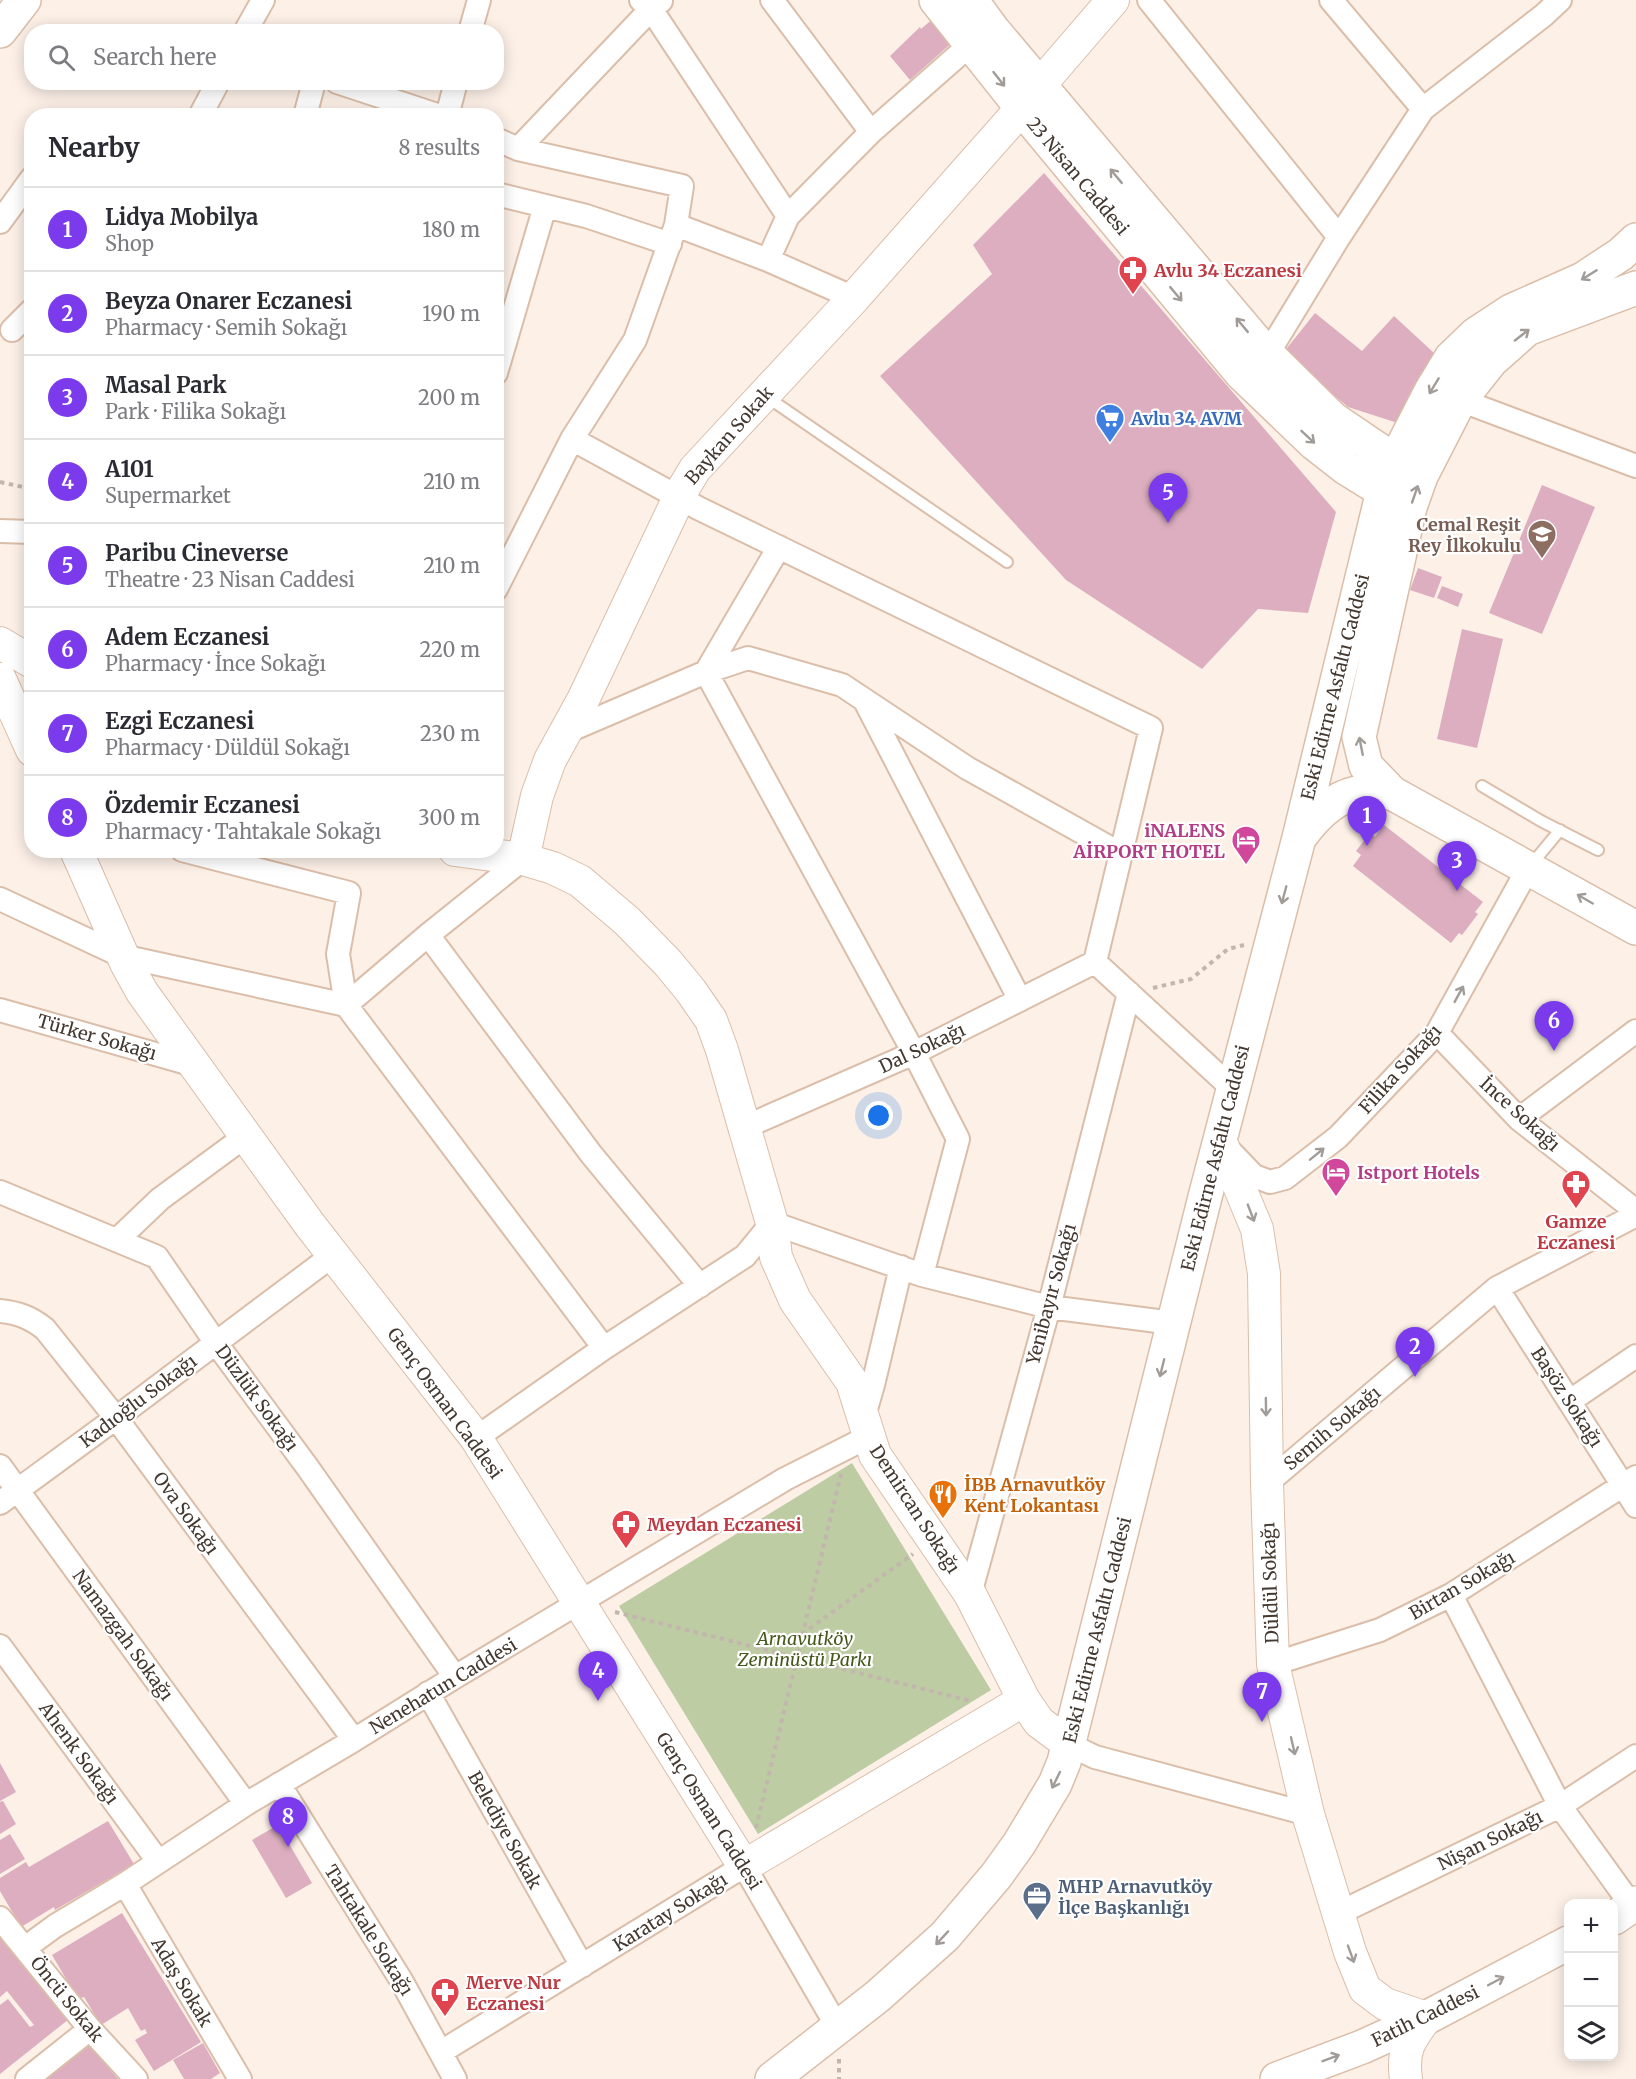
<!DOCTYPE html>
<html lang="en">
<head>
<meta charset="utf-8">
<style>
	:root { --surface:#fff; --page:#f2f2f3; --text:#2b2b33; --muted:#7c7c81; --line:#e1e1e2; --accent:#7c3aed }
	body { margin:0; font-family:Merriweather,serif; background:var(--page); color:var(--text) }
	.controls { position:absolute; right:18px; bottom:18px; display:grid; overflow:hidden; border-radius:12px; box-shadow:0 3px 15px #0003 }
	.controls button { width:54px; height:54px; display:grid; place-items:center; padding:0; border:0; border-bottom:2px solid var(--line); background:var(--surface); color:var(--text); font:30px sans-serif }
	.you { position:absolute; left:879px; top:1116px; width:21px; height:21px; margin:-15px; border:4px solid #fff; border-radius:50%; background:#1a73e8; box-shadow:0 0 0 9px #1a73e833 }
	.badge { display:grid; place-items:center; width:39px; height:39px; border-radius:50%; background:var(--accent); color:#fff; font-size:20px; font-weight:700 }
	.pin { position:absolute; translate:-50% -50px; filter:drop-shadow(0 2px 3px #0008) }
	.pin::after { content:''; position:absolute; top:32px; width:21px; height:18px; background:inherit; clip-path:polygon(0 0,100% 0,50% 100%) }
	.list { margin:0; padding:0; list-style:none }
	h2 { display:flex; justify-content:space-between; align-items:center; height:78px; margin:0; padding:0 24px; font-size:26px }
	h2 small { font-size:20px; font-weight:400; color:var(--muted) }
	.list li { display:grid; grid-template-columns:39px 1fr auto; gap:18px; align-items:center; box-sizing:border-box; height:84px; padding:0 24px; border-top:2px solid var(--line) }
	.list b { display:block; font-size:22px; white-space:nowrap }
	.list p { margin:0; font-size:20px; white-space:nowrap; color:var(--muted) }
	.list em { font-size:20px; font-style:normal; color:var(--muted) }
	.icon { flex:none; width:33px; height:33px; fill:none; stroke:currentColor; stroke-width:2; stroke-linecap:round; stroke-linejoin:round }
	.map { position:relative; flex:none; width:1636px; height:2079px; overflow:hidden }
	.search { position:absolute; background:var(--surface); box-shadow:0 3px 15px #0003; left:24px; top:24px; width:480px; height:66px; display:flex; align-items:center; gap:15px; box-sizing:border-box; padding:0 21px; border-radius:24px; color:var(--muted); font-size:22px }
	.panel { position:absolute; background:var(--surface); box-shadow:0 3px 15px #0003; left:24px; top:108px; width:480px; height:750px; border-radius:24px }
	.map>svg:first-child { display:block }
	.green { fill:#bdcca3 }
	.building { fill:#dcaec0 }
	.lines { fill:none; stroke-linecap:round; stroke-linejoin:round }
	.lane-casing { stroke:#dbbea9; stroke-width:14 }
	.street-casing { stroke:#dbbea9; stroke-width:26 }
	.secondary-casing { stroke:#dbbea9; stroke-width:34 }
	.primary-casing { stroke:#dbbea9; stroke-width:36 }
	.highway-casing { stroke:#dbbea9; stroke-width:36 }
	.path { stroke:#c2b6ad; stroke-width:4; stroke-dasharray:4.5 4.5; stroke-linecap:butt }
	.lane { stroke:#fff; stroke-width:10 }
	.street { stroke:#fff; stroke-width:22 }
	.secondary { stroke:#fff; stroke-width:32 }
	.primary { stroke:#fff; stroke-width:33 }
	.highway { stroke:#fff; stroke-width:33 }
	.oneway { stroke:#a29c98 }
	.labels { text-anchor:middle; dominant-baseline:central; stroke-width:4.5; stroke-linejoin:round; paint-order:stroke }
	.street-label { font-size:18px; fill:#443930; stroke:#fff }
	.health-label { font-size:18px; font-weight:bold; fill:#be3a42; stroke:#fff; text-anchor:start }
	.shop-label { font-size:18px; font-weight:bold; fill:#366cbe; stroke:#fff; text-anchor:start }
	.education-label { font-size:18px; font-weight:bold; fill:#785e54; stroke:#fff; text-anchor:end }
	.hotel-label { font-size:18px; font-weight:bold; fill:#b23c85; stroke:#fff; text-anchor:end }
	.food-label { font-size:18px; font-weight:bold; fill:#c56008; stroke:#fff; text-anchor:start }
	.park-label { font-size:18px; font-style:italic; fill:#46591c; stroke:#fff }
	.service-label { font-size:18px; font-weight:bold; fill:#4e5e75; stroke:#fff; text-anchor:start }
</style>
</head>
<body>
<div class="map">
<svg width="1636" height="2079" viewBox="0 0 1636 2079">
	<rect width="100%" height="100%" fill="#fcf0e7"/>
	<!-- green -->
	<path class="green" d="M852,1463L991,1690L758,1834L619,1606Z"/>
	<!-- building -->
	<path class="building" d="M935,17L955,40L910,80L890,56L920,27L921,29Z
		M1044,173L1336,512L1308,613L1258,609L1202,669L1066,580L880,376L992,274L973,245Z
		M1315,313L1362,351L1394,316L1434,353L1427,374L1404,425L1348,407L1283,353Z
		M1542,485L1595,507L1542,634L1489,613Z
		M1418,568L1442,577L1434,598L1410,590Z
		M1442,586L1463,594L1458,607L1437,598Z
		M1462,629L1503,639L1477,748L1437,739Z
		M1384,825L1483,902L1475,912L1478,914L1462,935L1459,933L1451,943L1353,866L1361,855L1356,851L1370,833L1375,837Z
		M0,1763L16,1792L0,1801Z
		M3,1801L16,1824L0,1834V1802Z
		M108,1821L134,1864L55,1910L54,1907L21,1927L0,1891V1878L26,1862L29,1867Z
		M278,1825L312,1883L286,1898L252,1840Z
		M10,1834L25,1859L0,1874V1840Z
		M122,1913L201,2042L154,2071L135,2040L147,2033L145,2029L141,2031L128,2008L101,2025L84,1997L78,1999L52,1955Z
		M0,1930L69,2019L0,2074V2005L8,1999L30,2027L34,2025L7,1991L0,1997Z
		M87,2042L118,2079H43Z
		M203,2043L220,2073L211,2079H184L173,2060Z"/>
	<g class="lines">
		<!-- lane casing -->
		<g class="lane-casing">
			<path id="lane" d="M767,397L1007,562
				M1482,786L1541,821L1598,850
				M1531,865L1560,830"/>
		</g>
		<!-- street casing -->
		<g class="street-casing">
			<path id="street" d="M641,0L651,9L788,216
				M772,0L871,132
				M1149,0L1339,237
				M1331,0L1423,109
				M245,32L263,0
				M470,32L479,0
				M337,82L440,116
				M200,116L218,82
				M305,116L314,82
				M447,116L456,82
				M496,139L518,149L682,186L676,225L635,340L572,439L496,589
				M518,149L651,9L661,1
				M496,194L586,216L670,244
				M0,222L32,178
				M676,225L768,260L854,298
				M768,260L788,216L871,132L971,44
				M12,330L32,310
				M1267,355L1339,237L1423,109L1544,15L1560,0
				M496,373L545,206
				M1460,400L1636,466
				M572,439L698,508L1151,728L1095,962L1233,1089
				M0,531L32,532
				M779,547L706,672L914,1053L958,1139L922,1275
				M866,703L1020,1000
				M566,732L706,672L748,658L842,685L967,768L1121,854
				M182,850L349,893L338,954L346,1005L604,1348
				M0,899L122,956L346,1005L428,935L523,859
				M428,935L591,1154L700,1286
				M0,1010L194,1065
				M1437,1033L1519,1119L1636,1211
				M1519,1119L1636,1031
				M745,1127L914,1053L1095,962
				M1229,1150L1254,1176L1270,1182L1285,1178L1338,1137L1437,1033L1529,867
				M0,1192L157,1257L216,1343L308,1468L455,1677
				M117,1240L160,1199L247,1135
				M1497,1288L1636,1506
				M0,1311C18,1313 30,1317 45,1329L116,1418L354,1740
				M1570,1401L1636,1356
				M864,1416L873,1385L901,1267
				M476,1438L604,1348L745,1256L772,1223L922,1275L1049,1307L1173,1323
				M0,1466L246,1804
				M1267,1483L1497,1288L1636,1215
				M0,1503L116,1418L333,1255
				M970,1594L1049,1307L1129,993
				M1451,1595L1560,1806L1632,1906
				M0,1646L158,1861
				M1273,1664L1380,1630L1451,1595L1636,1477
				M428,1693L582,1966
				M1070,1745L1095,1757L1308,1814
				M279,1784L401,1980L455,2079
				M125,1884L240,2079
				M1339,1913L1560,1806L1636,1756
				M0,1918L90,2029L136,2079
				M25,1948L55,1926L125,1884L246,1804L354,1740L455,1677L785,1479L868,1437
				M441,2052L744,1866L838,2028
				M27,2079L90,2029"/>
		</g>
		<!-- secondary casing -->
		<g class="secondary-casing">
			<path id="secondary" d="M1039,86L1113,0
				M0,643L32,662
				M0,679L32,750
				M76,850L126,963L142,992L310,1225L476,1438L744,1866L1024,1700
				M455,850L523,859L553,868L580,881L627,921L668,963L691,991L711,1020L722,1050L772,1223L776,1257L795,1300L852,1382L875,1455L970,1594L1024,1700L1039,1722L1070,1745
				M523,859L537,796L550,760L583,700L683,489L695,469L854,298L1022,108
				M1220,1140L1257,1229L1264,1274L1267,1483L1273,1664L1308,1814L1350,1952L1365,1989L1385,2004L1426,2018C1409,2040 1402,2051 1406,2079"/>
		</g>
		<!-- primary casing -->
		<g class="primary-casing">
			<path id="primary" d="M936,0L1033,122L1241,373L1314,443L1346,468L1383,491
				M971,0L993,30L1264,351L1333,419L1395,461
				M1392,793L1366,766L1359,737L1410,507L1421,476L1460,400L1491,361L1527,329L1636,288
				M1300,837C1315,816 1336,794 1364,792C1373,791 1383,792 1392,793L1636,928
				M1614,1918L1636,1903
				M772,2079L878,1996L945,1936L996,1876L1019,1844L1055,1784L1064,1762L1205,1197L1299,838L1383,491L1395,461L1431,391L1451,358L1476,334L1511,311L1583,279L1621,254L1636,240
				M1277,2079L1362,2047L1426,2018L1568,1943"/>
		</g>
		<!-- highway casing -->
		<g class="highway-casing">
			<path id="highway" d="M0,31L24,0"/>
		</g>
		<!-- path -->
		<path class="path" d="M0,482L32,489
			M1153,988L1191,979L1228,949L1244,945
			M615,1612L971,1701
			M802,1634L913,1554
			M756,1828L841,1474
			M839,2059V2079"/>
		<!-- lane -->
		<use href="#lane" class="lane"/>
		<!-- street -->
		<use href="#street" class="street"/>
		<!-- secondary -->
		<use href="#secondary" class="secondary"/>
		<!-- primary -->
		<use href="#primary" class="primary"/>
		<!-- highway -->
		<use href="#highway" class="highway"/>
	</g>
	<!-- one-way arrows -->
	<defs><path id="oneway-shaft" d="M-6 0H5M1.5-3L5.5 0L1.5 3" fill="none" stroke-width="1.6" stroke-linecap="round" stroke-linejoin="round" transform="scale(1.5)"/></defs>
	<g class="oneway">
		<use href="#oneway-shaft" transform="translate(999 79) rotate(52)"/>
		<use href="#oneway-shaft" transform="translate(1116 176) rotate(-130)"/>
		<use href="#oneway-shaft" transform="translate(1589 275) rotate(148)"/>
		<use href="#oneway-shaft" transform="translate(1176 294) rotate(50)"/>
		<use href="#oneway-shaft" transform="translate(1242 325) rotate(-130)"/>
		<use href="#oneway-shaft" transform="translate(1522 335) rotate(-38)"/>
		<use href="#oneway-shaft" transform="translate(1434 386) rotate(121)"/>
		<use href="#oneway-shaft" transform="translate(1308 437) rotate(43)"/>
		<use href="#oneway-shaft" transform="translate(1415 494) rotate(-71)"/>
		<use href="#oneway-shaft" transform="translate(1361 746) rotate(-101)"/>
		<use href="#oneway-shaft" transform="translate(1284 895) rotate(105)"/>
		<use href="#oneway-shaft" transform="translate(1585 899) rotate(-150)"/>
		<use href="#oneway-shaft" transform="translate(1459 994) rotate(-61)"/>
		<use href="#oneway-shaft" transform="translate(1317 1154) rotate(-39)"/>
		<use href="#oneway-shaft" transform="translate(1251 1213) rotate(69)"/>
		<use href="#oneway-shaft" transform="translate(1162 1368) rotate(104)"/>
		<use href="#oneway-shaft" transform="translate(1266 1407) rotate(89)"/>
		<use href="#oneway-shaft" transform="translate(1293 1746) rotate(77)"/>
		<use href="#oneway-shaft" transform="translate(1056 1780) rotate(116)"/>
		<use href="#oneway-shaft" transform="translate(942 1938) rotate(133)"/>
		<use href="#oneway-shaft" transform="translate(1351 1954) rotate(70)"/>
		<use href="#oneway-shaft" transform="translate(1496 1981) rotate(-28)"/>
		<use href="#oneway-shaft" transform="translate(1331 2058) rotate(-21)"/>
	</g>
	<!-- icons -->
	<defs>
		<g id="pharmacy-pin" transform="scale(1.5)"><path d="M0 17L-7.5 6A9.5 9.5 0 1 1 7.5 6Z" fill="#e0444e" stroke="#fff"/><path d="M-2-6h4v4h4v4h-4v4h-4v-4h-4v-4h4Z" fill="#fff"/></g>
		<g id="supermarket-pin" transform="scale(1.5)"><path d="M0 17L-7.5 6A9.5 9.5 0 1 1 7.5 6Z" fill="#3f7fe0" stroke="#fff"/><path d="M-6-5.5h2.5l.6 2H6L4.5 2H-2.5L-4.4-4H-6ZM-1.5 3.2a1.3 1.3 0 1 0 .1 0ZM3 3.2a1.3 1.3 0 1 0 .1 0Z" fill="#fff"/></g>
		<g id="school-pin" transform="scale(1.5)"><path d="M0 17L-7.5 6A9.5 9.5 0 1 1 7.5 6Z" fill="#8d6e63" stroke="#fff"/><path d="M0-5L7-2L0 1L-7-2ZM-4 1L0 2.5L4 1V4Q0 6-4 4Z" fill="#fff"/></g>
		<g id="hotel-pin" transform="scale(1.5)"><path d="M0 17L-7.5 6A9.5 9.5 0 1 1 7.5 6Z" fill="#d1479c" stroke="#fff"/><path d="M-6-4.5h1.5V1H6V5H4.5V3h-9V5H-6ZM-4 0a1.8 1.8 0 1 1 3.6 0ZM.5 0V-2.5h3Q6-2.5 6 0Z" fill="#fff"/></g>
		<g id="restaurant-pin" transform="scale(1.5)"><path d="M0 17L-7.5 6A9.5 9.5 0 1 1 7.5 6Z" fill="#e8710a" stroke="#fff"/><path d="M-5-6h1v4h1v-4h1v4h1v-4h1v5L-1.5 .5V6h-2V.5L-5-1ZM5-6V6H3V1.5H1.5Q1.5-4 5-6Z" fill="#fff"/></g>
		<g id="office-pin" transform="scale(1.5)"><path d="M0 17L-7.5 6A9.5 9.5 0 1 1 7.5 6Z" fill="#5c6f8a" stroke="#fff"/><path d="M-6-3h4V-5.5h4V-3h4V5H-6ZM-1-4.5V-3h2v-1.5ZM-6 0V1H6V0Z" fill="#fff"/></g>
	</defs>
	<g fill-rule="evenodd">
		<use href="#pharmacy-pin" x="1133" y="270"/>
		<use href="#supermarket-pin" x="1110" y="418"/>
		<use href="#school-pin" x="1542" y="534"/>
		<use href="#hotel-pin" x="1246" y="840"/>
		<use href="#hotel-pin" x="1336" y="1172"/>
		<use href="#pharmacy-pin" x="1576" y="1184"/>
		<use href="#restaurant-pin" x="943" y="1494"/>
		<use href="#pharmacy-pin" x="626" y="1524"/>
		<use href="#office-pin" x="1037" y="1896"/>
		<use href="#pharmacy-pin" x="445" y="1992"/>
	</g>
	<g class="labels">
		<!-- street labels -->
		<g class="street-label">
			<text transform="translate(1078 176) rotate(50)">23 Nisan Caddesi</text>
			<text transform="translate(729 435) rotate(-49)">Baykan Sokak</text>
			<text transform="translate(1335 687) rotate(-76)">Eski Edirne Asfaltı Caddesi</text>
			<text transform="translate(97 1037) rotate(16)">Türker Sokağı</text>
			<text transform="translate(922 1048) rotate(-25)">Dal Sokağı</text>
			<text transform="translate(1400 1069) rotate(-48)">Filika Sokağı</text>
			<text transform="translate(1520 1114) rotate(42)">İnce Sokağı</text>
			<text transform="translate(1215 1158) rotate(-76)">Eski Edirne Asfaltı Caddesi</text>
			<text transform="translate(1051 1294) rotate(-75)">Yenibayır Sokağı</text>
			<text transform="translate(1567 1397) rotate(57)">Başöz Sokağı</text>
			<text transform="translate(257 1398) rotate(54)">Düzlük Sokağı</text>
			<text transform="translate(138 1401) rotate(-37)">Kadıoğlu Sokağı</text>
			<text transform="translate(445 1403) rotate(54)">Genç Osman Caddesi</text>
			<text transform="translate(1332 1428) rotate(-40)">Semih Sokağı</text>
			<text transform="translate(915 1509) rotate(57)">Demircan Sokağı</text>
			<text transform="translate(186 1513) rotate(54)">Ova Sokağı</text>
			<text transform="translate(1270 1583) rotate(-92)">Düldül Sokağı</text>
			<text transform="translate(1462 1585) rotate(-30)">Birtan Sokağı</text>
			<text transform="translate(1097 1630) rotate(-76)">Eski Edirne Asfaltı Caddesi</text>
			<text transform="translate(123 1635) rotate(54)">Namazgah Sokağı</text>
			<text transform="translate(443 1686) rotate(-31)">Nenehatun Caddesi</text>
			<text transform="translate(79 1753) rotate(54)">Ahenk Sokağı</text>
			<text transform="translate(709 1811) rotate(58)">Genç Osman Caddesi</text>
			<text transform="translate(505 1830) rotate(61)">Belediye Sokak</text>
			<text transform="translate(1490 1840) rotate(-26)">Nişan Sokağı</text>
			<text transform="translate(670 1912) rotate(-32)">Karatay Sokağı</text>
			<text transform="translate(369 1930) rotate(58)">Tahtakale Sokağı</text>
			<text transform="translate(182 1982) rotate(59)">Adaş Sokak</text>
			<text transform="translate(67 1999) rotate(51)">Öncü Sokak</text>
			<text transform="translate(1425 2016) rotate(-26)">Fatih Caddesi</text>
		</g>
		<!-- health labels -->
		<g class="health-label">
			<text x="1154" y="270">Avlu 34 Eczanesi</text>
			<text x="1576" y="1221" text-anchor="middle">Gamze<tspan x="1576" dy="21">Eczanesi</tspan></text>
			<text x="647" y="1524">Meydan Eczanesi</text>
			<text x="466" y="1982">Merve Nur<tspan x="466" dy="21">Eczanesi</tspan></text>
		</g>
		<!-- shop labels -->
		<g class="shop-label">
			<text x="1131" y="418">Avlu 34 AVM</text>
		</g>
		<!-- education labels -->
		<g class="education-label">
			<text x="1521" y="524">Cemal Reşit<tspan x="1521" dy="21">Rey İlkokulu</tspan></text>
		</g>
		<!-- hotel labels -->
		<g class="hotel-label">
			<text x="1225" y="830">iNALENS<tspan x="1225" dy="21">AİRPORT HOTEL</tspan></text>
			<text x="1357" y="1172" text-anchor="start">Istport Hotels</text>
		</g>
		<!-- food labels -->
		<g class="food-label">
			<text x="964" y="1484">İBB Arnavutköy<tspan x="964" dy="21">Kent Lokantası</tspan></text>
		</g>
		<!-- park labels -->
		<g class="park-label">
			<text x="805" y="1638">Arnavutköy<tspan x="805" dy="21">Zeminüstü Parkı</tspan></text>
		</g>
		<!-- service labels -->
		<g class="service-label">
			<text x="1058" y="1886">MHP Arnavutköy<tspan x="1058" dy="21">İlçe Başkanlığı</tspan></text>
		</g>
	</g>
</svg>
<div class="controls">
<button>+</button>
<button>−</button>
<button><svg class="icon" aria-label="layers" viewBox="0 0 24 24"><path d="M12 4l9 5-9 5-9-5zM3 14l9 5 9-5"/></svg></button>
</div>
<div class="you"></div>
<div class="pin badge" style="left:1367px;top:846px">1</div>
<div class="pin badge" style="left:1415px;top:1377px">2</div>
<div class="pin badge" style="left:1457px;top:891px">3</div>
<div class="pin badge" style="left:598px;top:1701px">4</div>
<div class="pin badge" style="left:1168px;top:523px">5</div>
<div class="pin badge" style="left:1554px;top:1051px">6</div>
<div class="pin badge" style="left:1262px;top:1722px">7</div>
<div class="pin badge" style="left:288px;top:1847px">8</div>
<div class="search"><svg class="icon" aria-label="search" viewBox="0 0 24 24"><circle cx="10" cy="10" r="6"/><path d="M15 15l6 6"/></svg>Search here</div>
<section class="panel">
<h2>Nearby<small>8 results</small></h2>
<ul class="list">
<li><span class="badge">1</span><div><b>Lidya Mobilya</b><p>Shop</p></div><em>180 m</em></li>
<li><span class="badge">2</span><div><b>Beyza Onarer Eczanesi</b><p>Pharmacy · Semih Sokağı</p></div><em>190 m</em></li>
<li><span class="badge">3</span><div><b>Masal Park</b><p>Park · Filika Sokağı</p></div><em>200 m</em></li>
<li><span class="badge">4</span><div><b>A101</b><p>Supermarket</p></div><em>210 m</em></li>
<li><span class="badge">5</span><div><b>Paribu Cineverse</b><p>Theatre · 23 Nisan Caddesi</p></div><em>210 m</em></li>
<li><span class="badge">6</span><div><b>Adem Eczanesi</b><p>Pharmacy · İnce Sokağı</p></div><em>220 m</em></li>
<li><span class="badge">7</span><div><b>Ezgi Eczanesi</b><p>Pharmacy · Düldül Sokağı</p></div><em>230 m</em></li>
<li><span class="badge">8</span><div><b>Özdemir Eczanesi</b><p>Pharmacy · Tahtakale Sokağı</p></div><em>300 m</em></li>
</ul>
</section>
</div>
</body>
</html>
